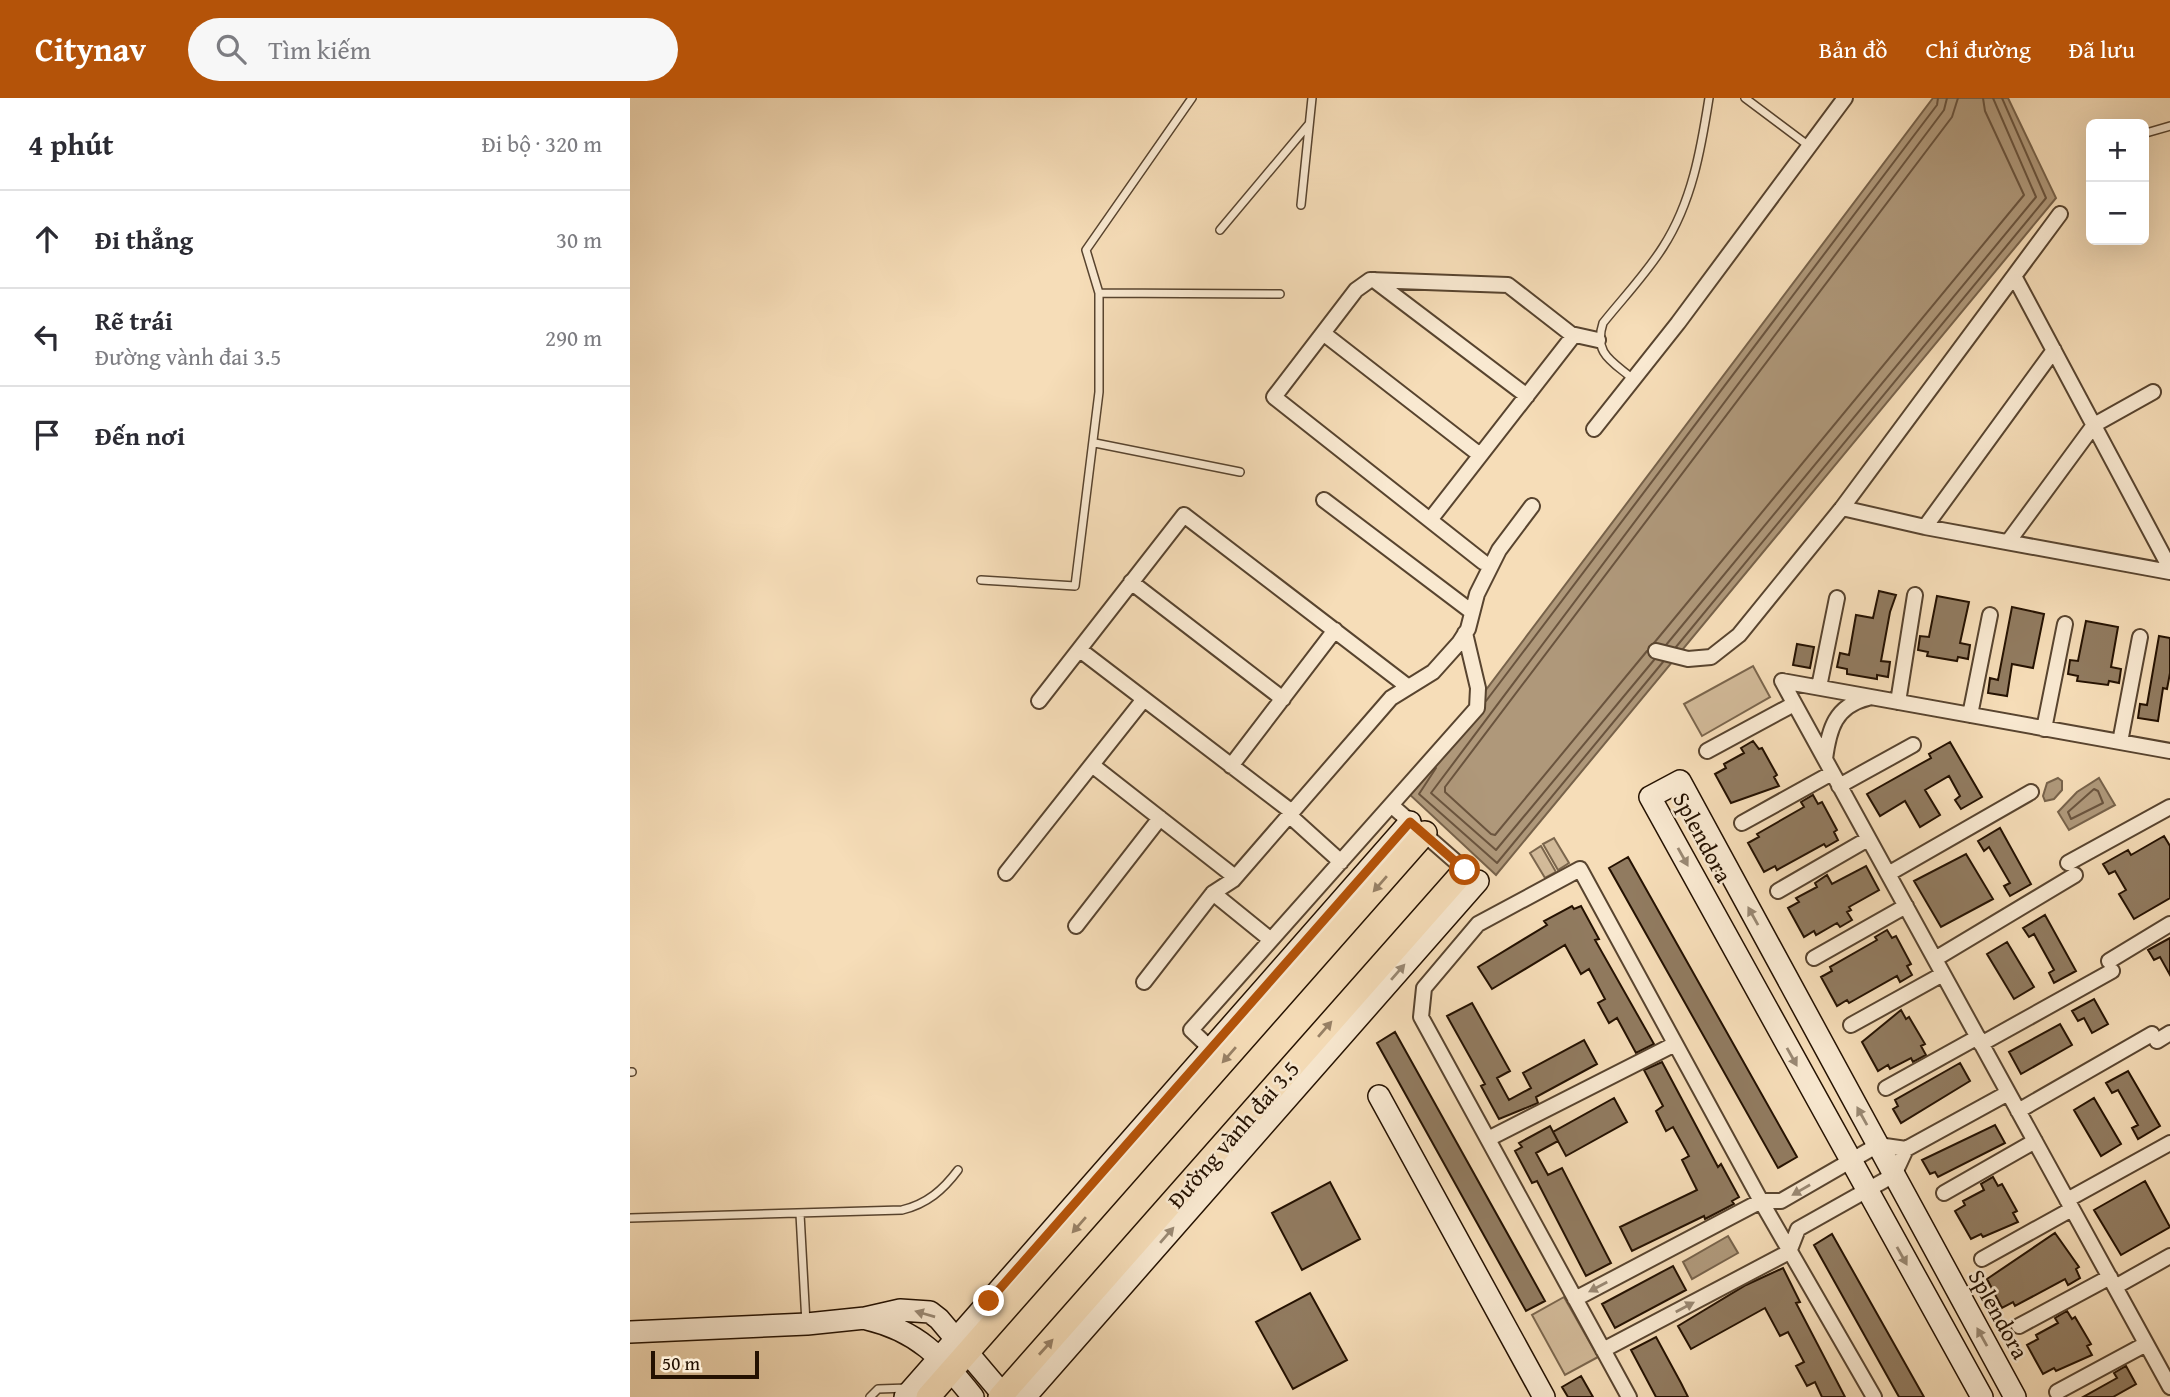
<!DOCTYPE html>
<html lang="vi">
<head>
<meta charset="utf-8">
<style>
	:root { --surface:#fff; --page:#f7f7f7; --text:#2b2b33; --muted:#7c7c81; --line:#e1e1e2; --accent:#b45309 }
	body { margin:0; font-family:"Gentium Book Plus",serif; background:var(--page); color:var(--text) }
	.controls { position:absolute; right:21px; top:21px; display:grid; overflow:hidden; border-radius:10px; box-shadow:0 7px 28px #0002 }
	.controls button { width:63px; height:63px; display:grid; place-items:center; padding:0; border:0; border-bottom:2px solid var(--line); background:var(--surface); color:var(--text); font:35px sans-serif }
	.scale { position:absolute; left:21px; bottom:18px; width:108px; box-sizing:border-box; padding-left:7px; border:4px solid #241101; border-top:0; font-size:19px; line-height:24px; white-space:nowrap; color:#241101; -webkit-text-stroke:5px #f9e9d1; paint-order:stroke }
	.stop { position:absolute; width:21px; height:21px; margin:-16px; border:5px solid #b45309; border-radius:50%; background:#fff }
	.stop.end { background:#b45309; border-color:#fff; box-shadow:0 2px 7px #0008 }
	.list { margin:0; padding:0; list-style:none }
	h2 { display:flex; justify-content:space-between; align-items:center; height:91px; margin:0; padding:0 28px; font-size:30px }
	h2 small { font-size:23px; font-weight:400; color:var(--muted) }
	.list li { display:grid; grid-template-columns:46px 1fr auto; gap:21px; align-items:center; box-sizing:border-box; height:98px; padding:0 28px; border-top:2px solid var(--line) }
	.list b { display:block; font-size:26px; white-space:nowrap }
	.list p { margin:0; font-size:23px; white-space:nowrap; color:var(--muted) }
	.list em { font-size:23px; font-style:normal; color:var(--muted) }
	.icon { flex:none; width:38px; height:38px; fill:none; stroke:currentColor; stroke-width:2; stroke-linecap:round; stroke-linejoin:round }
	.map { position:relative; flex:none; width:1540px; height:1299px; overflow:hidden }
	header { display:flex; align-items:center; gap:42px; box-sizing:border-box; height:98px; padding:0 35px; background:var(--accent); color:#fff }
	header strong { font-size:33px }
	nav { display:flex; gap:38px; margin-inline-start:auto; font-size:24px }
	.search { width:490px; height:63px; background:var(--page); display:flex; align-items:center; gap:18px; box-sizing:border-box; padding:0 24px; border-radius:38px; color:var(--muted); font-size:26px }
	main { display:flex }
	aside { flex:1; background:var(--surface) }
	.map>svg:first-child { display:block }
	.green { fill:#d2ba99; stroke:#7b664d; stroke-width:2 }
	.water { fill:#af987a; stroke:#77624a; stroke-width:2 }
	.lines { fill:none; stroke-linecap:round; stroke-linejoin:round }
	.shore { stroke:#6a543e; stroke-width:2 }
	.building { fill:#917b60; stroke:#241101; stroke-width:2 }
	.lane-casing { stroke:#58442f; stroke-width:10 }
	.street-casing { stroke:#58442f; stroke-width:18 }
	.secondary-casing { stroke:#241101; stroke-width:24 }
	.primary-casing { stroke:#241101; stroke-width:26 }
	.lane { stroke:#f9e9d1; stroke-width:7 }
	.street { stroke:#f9e9d1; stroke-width:14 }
	.secondary { stroke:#f9e9d1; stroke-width:21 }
	.primary { stroke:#f6ddb8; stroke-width:23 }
	.oneway { fill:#998873 }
	.oneway2 { fill:#988166 }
	.route { stroke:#b45309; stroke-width:9 }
	.labels { text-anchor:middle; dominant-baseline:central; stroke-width:5; stroke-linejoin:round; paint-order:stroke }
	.street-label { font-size:23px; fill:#241101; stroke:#f9e9d1 }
</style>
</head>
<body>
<header>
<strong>Citynav</strong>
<div class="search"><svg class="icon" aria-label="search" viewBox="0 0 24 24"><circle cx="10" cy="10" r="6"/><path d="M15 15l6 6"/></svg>Tìm kiếm</div>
<nav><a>Bản đồ</a><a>Chỉ đường</a><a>Đã lưu</a></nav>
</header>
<main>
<aside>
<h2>4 phút<small>Đi bộ · 320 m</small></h2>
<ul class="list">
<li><svg class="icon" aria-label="ahead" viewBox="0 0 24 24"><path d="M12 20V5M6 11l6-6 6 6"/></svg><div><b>Đi thẳng</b></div><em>30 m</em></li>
<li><svg class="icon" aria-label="left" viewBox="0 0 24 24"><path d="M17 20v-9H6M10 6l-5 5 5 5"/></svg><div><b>Rẽ trái</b><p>Đường vành đai 3.5</p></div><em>290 m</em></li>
<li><svg class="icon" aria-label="arrive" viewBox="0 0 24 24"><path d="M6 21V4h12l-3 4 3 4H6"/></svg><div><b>Đến nơi</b></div></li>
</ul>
</aside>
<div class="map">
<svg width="1540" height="1299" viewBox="0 0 1540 1299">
	<rect width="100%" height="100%" fill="#f6ddb8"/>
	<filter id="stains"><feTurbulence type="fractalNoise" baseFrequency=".00286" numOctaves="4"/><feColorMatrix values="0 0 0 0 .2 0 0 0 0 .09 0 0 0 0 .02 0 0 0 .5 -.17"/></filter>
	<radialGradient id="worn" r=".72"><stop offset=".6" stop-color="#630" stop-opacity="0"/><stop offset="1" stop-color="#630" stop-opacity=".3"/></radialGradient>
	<!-- green -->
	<path class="green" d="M1123,568L1140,599L1072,638L1054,606Z
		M924,740L939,765L928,772L913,746Z
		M911,748L926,774L915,780L900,755Z
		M934,1199L968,1259L935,1277L902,1217Z"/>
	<!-- water -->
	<path class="water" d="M1303,0H1378L1426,100L866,777L778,695Z
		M1428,680L1432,683V692L1424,701L1415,703L1413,698L1417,685Z
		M1469,680L1485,707L1439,732L1428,714L1447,694Z
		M1098,1138L1108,1155L1062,1181L1053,1164Z"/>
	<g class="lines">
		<!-- shore -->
		<path class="shore" d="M1024,545L1394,97L1355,13L1353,0
			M1036,547L1406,99L1363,0
			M1046,549L1416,100L1372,0
			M1017,553L865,737L861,736L815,694V689L1322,19L1328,0
			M1024,562L866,752L801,695L1314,12L1317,0
			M856,603L1307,7L1308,0
			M806,670L789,696L867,765L1033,564
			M1464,691L1468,693L1473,705L1441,721L1438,714Z"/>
	</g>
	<!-- building -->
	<path class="building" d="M1249,493L1266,497L1260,514L1251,563L1260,564L1258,579L1247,577V581L1217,576V571L1207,569L1210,555L1219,557L1226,517L1243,520Z
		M1307,498L1339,504L1330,545L1340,547L1338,561L1328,559L1327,563L1297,558L1298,554L1288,552L1290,538L1299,539Z
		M1382,509L1414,516L1403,570L1382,566L1377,598L1358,595L1360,580L1368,582Z
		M1456,523L1488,529L1481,569L1491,571L1489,585L1479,583L1478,587L1447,583L1448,578L1438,576L1440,562L1448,563Z
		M1529,538L1540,540V575L1537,591L1533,590L1528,623L1508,620L1510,606L1517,607Z
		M1167,546L1184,549L1180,570L1163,567Z
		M1123,643L1129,651L1132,650L1147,677L1144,679L1149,688L1101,705L1085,676L1096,670L1094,666L1114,655L1111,650Z
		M1320,644L1352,699L1331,711L1325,702L1330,698L1319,678L1295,692L1310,717L1290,729L1275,703L1250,718L1237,696L1301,660L1299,656Z
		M1183,697L1188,706L1192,704L1207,732L1204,734L1208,742L1196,749L1194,746L1147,772L1145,768L1134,774L1118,745L1129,739L1127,736L1174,709L1171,704Z
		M1370,730L1401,786L1380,798L1374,788L1380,785L1359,749L1354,753L1348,743Z
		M1534,738L1540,748V800L1504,821L1489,796L1496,792L1485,773L1479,776L1473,766L1498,752L1501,757Z
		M1336,756L1363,801L1311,829L1284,783Z
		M998,759L1167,1059L1148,1070L979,770Z
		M1236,768L1249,792L1219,809L1221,812L1217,814L1222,822L1210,829L1207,825L1186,837L1184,833L1174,839L1158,810L1169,804L1166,800L1187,789L1185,785L1197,777L1202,786Z
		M942,808L944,811L951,808L969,841L965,842L1024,946L1006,955L987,920L979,925L968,905L975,901L959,871L951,876L935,847L862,891L848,869L917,827L914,823Z
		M1415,817L1446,873L1424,885L1419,875L1424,872L1404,836L1399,839L1393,830Z
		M1257,832L1262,840L1266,838L1281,866L1277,868L1282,877L1270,884L1267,878L1219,905L1217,902L1207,908L1191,879L1202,873L1200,869L1247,842L1245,839Z
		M1540,840V877L1530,859L1524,862L1518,852Z
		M1377,844L1404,889L1384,901L1357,856Z
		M1464,901L1478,926L1462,935L1454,920L1448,923L1442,913Z
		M842,905L880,973L867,980L879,1002L901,990L893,975L954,942L967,966L906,999L908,1005L869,1021L851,988L855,986L817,918Z
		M1271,912L1276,921L1279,919L1295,946L1291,948L1296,957L1283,964L1281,960L1260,971L1258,967L1248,973L1232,944Z
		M1430,926L1442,947L1391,976L1379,954Z
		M765,934L915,1203L896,1213L747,945Z
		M1032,964L1088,1069L1091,1066L1109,1099L1102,1103L1104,1106L1075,1121L1074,1118L1002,1153L990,1129L1067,1092L1052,1062L1059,1058L1043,1029L1036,1033L1026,1013L1033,1008L1014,972Z
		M1330,965L1340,983L1271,1025L1263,1011L1268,1008L1265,1002Z
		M1498,973L1530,1028L1508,1041L1502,1030L1508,1027L1488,992L1482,995L1476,985Z
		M984,1000L997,1024L936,1058L923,1034Z
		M1464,1000L1491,1046L1471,1058L1444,1012Z
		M1365,1027L1375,1045L1308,1079L1305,1074L1300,1076L1292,1062Z
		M920,1028L928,1043L906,1055L918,1077L932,1070L981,1165L956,1178L907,1083L902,1085L885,1053L892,1049L889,1045Z
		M1363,1079L1368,1088L1372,1086L1387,1113L1383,1115L1388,1124L1353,1139L1351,1136L1341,1141L1325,1113L1335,1107L1333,1103L1354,1092L1351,1086Z
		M1515,1083L1540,1129L1491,1157L1464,1112Z
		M700,1084L730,1141L672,1172L642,1115Z
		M1425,1135L1449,1169L1446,1171L1450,1180L1438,1187L1435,1181L1385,1208L1383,1204L1372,1210L1357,1181Z
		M1202,1136L1224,1175L1294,1299H1269L1241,1249L1184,1147Z
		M1043,1168L1056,1192L985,1230L972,1206Z
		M1153,1170L1170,1204L1166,1205L1215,1299H1192L1185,1284L1177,1288L1166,1268L1174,1264L1158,1234L1150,1238L1135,1210L1061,1251L1048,1228L1116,1187Z
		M680,1195L717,1262L663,1291L626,1224Z
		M1437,1213L1442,1221L1445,1219L1461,1246L1457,1248L1462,1257L1426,1273L1424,1270L1413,1276L1397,1247L1408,1241L1406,1237L1428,1225L1425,1220Z
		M1026,1239L1051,1285L1058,1299H1026L1001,1252Z
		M1496,1268L1506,1286L1483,1299H1453L1487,1280L1484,1275Z
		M951,1278L963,1299H938L932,1289Z"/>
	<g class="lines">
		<!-- lane casing -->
		<g class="lane-casing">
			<path id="lane" d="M1115,0L1179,48
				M1516,35L1540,28
				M671,107L682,0
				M590,132L679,26
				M469,195L650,196
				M1003,281C982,263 963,256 973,225C993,200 1016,176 1033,149C1062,104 1071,51 1079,0
				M465,345L610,374
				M351,482L445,488L469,294V195L456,152L562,0
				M0,974H2
				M170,1116L176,1225
				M0,1120L272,1112C297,1106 313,1092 328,1072
				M240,1299L248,1291L278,1290"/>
		</g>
		<!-- street casing -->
		<g class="street-casing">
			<path id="street" d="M1384,178L1540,470
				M744,182L897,298
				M693,235L850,357
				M964,331L1048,225L1215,0
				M694,402L842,514
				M1212,410L1295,429L1540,474
				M800,422L944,237
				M1295,429L1424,252
				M1378,444L1464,327L1523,294
				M853,464L644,299L726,192L740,182L878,187L941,236L968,242
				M501,484L653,601
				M835,535L848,590L847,610L761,707L841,777
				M450,552L662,714
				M1026,553L1058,561L1081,559L1109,537L1212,410L1430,116
				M1152,583L1540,1289
				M1152,583L1540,653
				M1189,589L1207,500
				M409,603L554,417L777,588
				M1268,604L1285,497
				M1340,617L1360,517
				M1414,631L1435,526
				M1490,644L1510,539
				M1077,653L1164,606
				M1195,661C1199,631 1205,608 1238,600
				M462,667L605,779
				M601,668L705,532
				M1209,688L1283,647
				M659,717L711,764
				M1112,725L1202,675
				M1438,765L1540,709
				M376,775L514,601
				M1258,776L1401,694
				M1148,793L1238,741
				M583,795L641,842
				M446,828L530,720
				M1184,860L1276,808
				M1305,861L1445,777
				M1479,863L1540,826
				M514,884L583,795L603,782L761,600L803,574L829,545L838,531L847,496L869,452L902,408
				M1221,927L1313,876
				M1527,943L1540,935
				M1351,946L1482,873
				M581,951L561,932L761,707
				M1256,990L1348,939
				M1388,1013L1522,936
				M858,1041L1045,946
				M1314,1095L1405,1043
				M1437,1102L1540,1045
				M1352,1161L1442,1111
				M1485,1189L1540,1158
				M945,1201L1131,1103H1151L1248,1047L1276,1051L1378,995
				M1389,1228L1480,1179
				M973,1252L1159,1154L1168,1131L1264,1077L1276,1051
				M1427,1294L1516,1246
				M999,1299L791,919L794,890L848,826L950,771L1131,1103L1244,1299"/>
		</g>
		<!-- secondary casing -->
		<g class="secondary-casing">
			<path id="secondary" d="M749,998L914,1299
				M237,1221C288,1233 311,1259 343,1299
				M0,1234L177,1226L235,1220L270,1212L300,1214L309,1221L375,1299
				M275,1299L780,724
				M395,1299L848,783
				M1352,1299L1020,699L1050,683L1385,1299"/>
		</g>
		<!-- primary casing -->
		<g class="primary-casing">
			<path id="primary" d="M298,1299L795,735
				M370,1299L835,772"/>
		</g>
		<!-- lane -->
		<use href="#lane" class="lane"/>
		<!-- street -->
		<use href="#street" class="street"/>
		<!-- secondary -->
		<use href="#secondary" class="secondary"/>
		<!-- primary -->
		<use href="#primary" class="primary"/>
	</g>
	<!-- one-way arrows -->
	<defs><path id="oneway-solid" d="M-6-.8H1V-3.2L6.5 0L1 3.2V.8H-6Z" transform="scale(1.75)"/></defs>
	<g class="oneway">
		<use href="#oneway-solid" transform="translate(1053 759) rotate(61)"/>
		<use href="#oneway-solid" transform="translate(1123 818) rotate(-119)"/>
		<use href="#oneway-solid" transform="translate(768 874) rotate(-49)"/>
		<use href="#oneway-solid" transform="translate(1162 959) rotate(61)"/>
		<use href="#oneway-solid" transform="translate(1232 1018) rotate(-119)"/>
		<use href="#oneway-solid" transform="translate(1171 1092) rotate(150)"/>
		<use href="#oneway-solid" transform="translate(537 1137) rotate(-49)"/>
		<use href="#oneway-solid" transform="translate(1272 1158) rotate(61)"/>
		<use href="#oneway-solid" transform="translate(968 1189) rotate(152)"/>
		<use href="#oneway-solid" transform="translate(1055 1209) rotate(-28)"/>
		<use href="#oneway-solid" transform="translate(295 1216) rotate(-164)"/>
		<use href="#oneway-solid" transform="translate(1352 1239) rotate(-119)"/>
	</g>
	<g class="oneway2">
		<use href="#oneway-solid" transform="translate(750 786) rotate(131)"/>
		<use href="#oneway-solid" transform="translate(695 931) rotate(-49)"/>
		<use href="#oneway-solid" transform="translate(599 957) rotate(131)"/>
		<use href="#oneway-solid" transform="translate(449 1127) rotate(131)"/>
		<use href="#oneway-solid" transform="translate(416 1249) rotate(-48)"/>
	</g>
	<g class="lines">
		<!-- route -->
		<path class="route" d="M359,1203L780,724L835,772"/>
	</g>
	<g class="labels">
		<!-- street labels -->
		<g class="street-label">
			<text transform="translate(1073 739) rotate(62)">Splendora</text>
			<text transform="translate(603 1036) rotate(-49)">Đường vành đai 3.5</text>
			<text transform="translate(1369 1216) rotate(61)">Splendora</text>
		</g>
	</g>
	<rect width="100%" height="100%" filter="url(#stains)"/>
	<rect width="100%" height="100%" fill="url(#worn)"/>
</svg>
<div class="controls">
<button>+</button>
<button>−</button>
</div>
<div class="scale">50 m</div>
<div class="stop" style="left:835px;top:772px"></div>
<div class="stop end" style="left:359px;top:1203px"></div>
</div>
</main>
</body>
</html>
